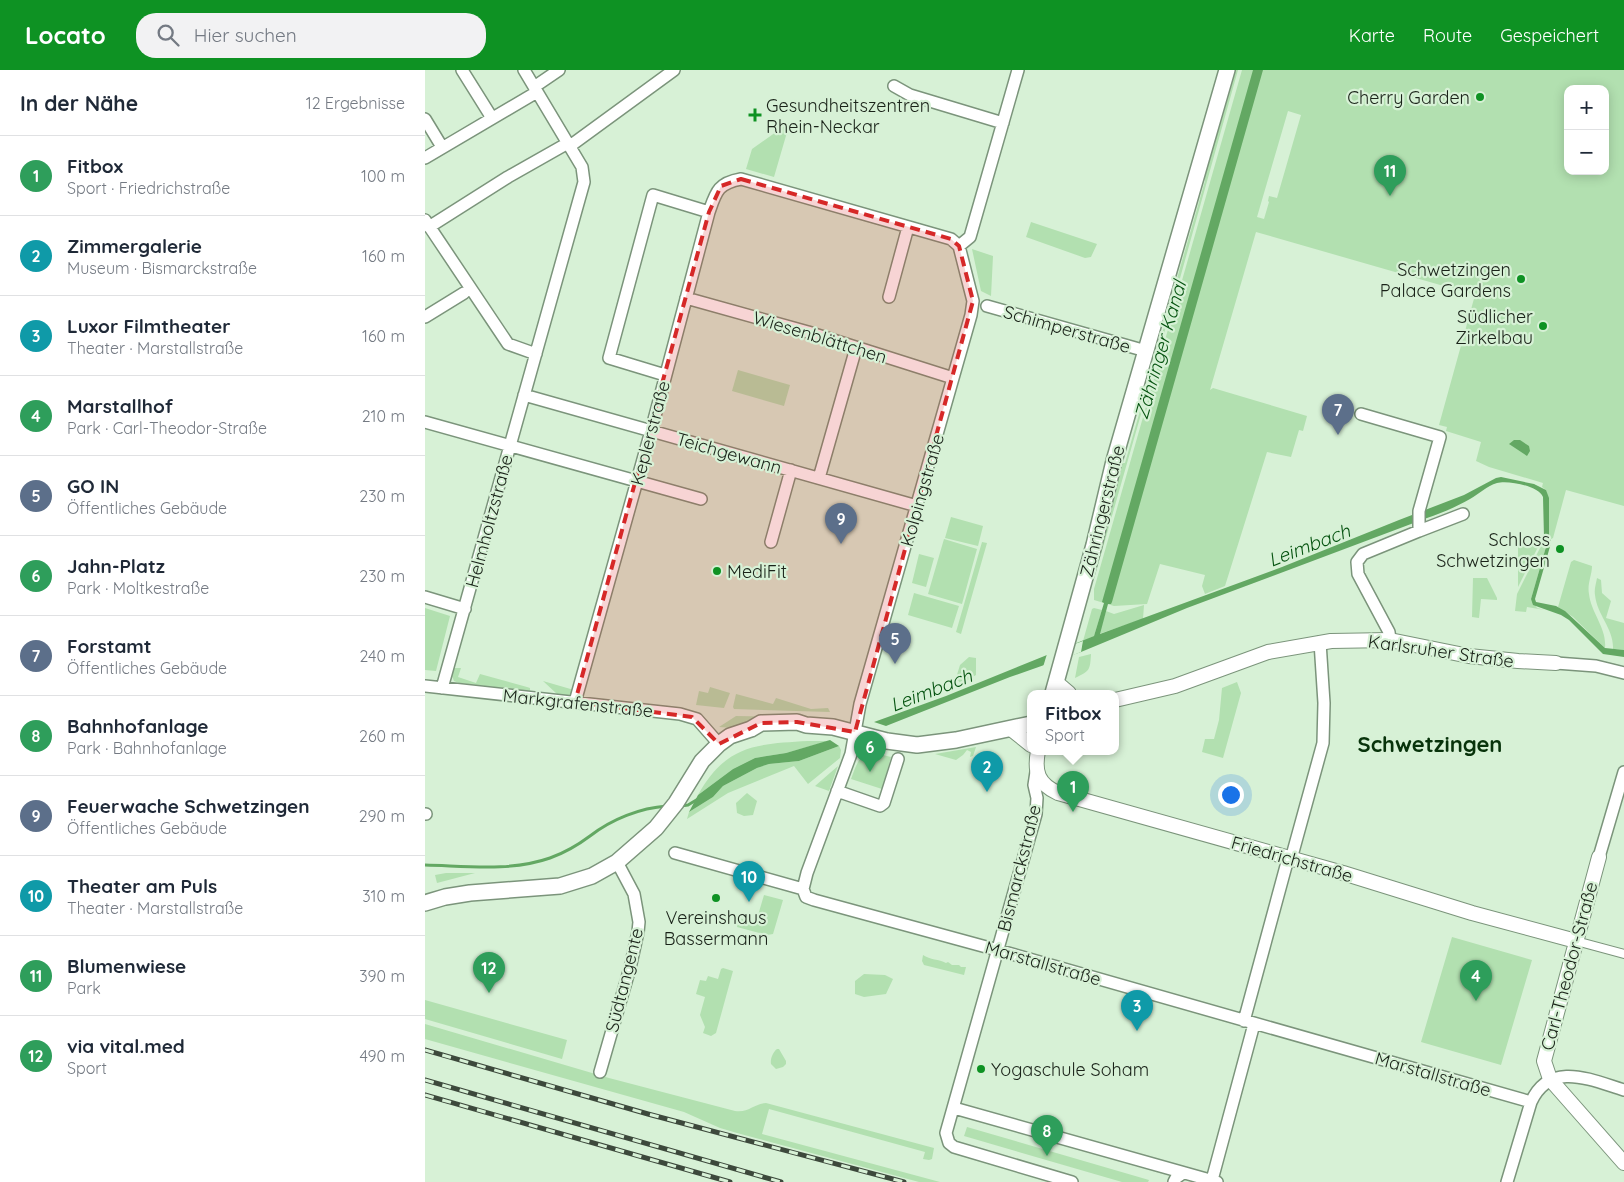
<!DOCTYPE html>
<html lang="de">
<head>
<meta charset="utf-8">
<style>
	:root { --surface:#fff; --page:#f2f2f3; --text:#1f2937; --muted:#747a83; --line:#e0e1e3; --accent:#0e9223 }
	body { margin:0; font-family:Quicksand,sans-serif; background:var(--page); color:var(--text) }
	.controls { position:absolute; right:15px; top:15px; display:grid; overflow:hidden; border-radius:10px; box-shadow:0 2px 12px #0003 }
	.controls button { width:45px; height:45px; display:grid; place-items:center; padding:0; border:0; border-bottom:1px solid var(--line); background:var(--surface); color:var(--text); font:25px sans-serif }
	.you { position:absolute; left:805px; top:724px; width:18px; height:18px; margin:-12px; border:4px solid #fff; border-radius:50%; background:#1a73e8; box-shadow:0 0 0 8px #1a73e833 }
	.badge { display:grid; place-items:center; width:32px; height:32px; border-radius:50%; background:var(--accent); color:#fff; font-size:16px; font-weight:700 }
	.pin { position:absolute; translate:-50% -41px; filter:drop-shadow(0 1px 2px #0008) }
	.pin::after { content:''; position:absolute; top:26px; width:18px; height:15px; background:inherit; clip-path:polygon(0 0,100% 0,50% 100%) }
	.popup { position:absolute; left:602px; top:620px; width:92px; height:65px; box-sizing:border-box; display:grid; place-content:center; border-radius:10px; background:var(--surface); filter:drop-shadow(0 1px 4px #0005); font-size:16px; white-space:nowrap; color:var(--muted) }
	.popup b { font-size:19px; color:var(--text) }
	.popup::after { content:''; position:absolute; left:50%; top:100%; margin-left:-10px; border:10px solid transparent; border-top-color:var(--surface) }
	.list { margin:0; padding:0; list-style:none }
	h2 { display:flex; justify-content:space-between; align-items:center; height:65px; margin:0; padding:0 20px; font-size:21px }
	h2 small { font-size:16px; font-weight:400; color:var(--muted) }
	.list li { display:grid; grid-template-columns:32px 1fr auto; gap:15px; align-items:center; box-sizing:border-box; height:80px; padding:0 20px; border-top:1px solid var(--line) }
	.list b { display:block; font-size:19px; white-space:nowrap }
	.list p { margin:0; font-size:16px; white-space:nowrap; color:var(--muted) }
	.list em { font-size:16px; font-style:normal; color:var(--muted) }
	.icon { flex:none; width:28px; height:28px; fill:none; stroke:currentColor; stroke-width:2; stroke-linecap:round; stroke-linejoin:round }
	.map { position:relative; flex:none; width:1199px; height:1112px; overflow:hidden }
	header { display:flex; align-items:center; gap:30px; box-sizing:border-box; height:70px; padding:0 25px; background:var(--accent); color:#fff }
	header strong { font-size:24px }
	nav { display:flex; gap:28px; margin-inline-start:auto; font-size:18px }
	.search { width:350px; height:45px; background:var(--page); display:flex; align-items:center; gap:12px; box-sizing:border-box; padding:0 18px; border-radius:20px; color:var(--muted); font-size:19px }
	main { display:flex }
	aside { flex:1; background:var(--surface) }
	.map>svg:first-child { display:block }
	.green { fill:#b2e0b0; fill-rule:evenodd }
	.water { fill:#63a863 }
	.pier { fill:#d7f1d6 }
	.lines { fill:none; stroke-linecap:round; stroke-linejoin:round }
	.stream { stroke:#63a863; stroke-width:3 }
	.pedestrian-casing { stroke:#7b947b; stroke-width:10 }
	.minor-casing { stroke:#7b947b; stroke-width:14 }
	.tertiary-casing { stroke:#7b947b; stroke-width:16 }
	.secondary-casing { stroke:#7b947b; stroke-width:18 }
	.pedestrian { stroke:#fff; stroke-width:8 }
	.minor { stroke:#fff; stroke-width:11 }
	.tertiary { stroke:#fff; stroke-width:14 }
	.secondary { stroke:#fff; stroke-width:15 }
	.rail-casing { stroke:#3d493c; stroke-width:5 }
	.rail { stroke:#d7f1d6; stroke-width:3; stroke-dasharray:9; stroke-linecap:butt }
	.marked { fill:#d62828; fill-opacity:0.2; stroke:#d62828; stroke-width:4; stroke-dasharray:10 6; stroke-linejoin:round }
	.poi-dot { fill:#0e9223; stroke:#d7f1d6; stroke-width:2 }
	.labels { text-anchor:middle; dominant-baseline:central; stroke-width:4.5; stroke-linejoin:round; paint-order:stroke }
	.poi-label { font-size:18px; fill:#1a2319; stroke:#d7f1d6; text-anchor:end }
	.street-label { font-size:18px; fill:#1a2319; stroke:#d7f1d6 }
	.water-label { font-size:19px; font-style:italic; fill:#065411; stroke:#d7f1d6 }
	.district-label { font-size:22px; font-weight:bold; fill:#08330b; stroke:#d7f1d6 }
</style>
</head>
<body>
<header>
<strong>Locato</strong>
<div class="search"><svg class="icon" aria-label="search" viewBox="0 0 24 24"><circle cx="10" cy="10" r="6"/><path d="M15 15l6 6"/></svg>Hier suchen</div>
<nav><a>Karte</a><a>Route</a><a>Gespeichert</a></nav>
</header>
<main>
<aside>
<h2>In der Nähe<small>12 Ergebnisse</small></h2>
<ul class="list">
<li><span class="badge" style="background:#2e9e5b">1</span><div><b>Fitbox</b><p>Sport · Friedrichstraße</p></div><em>100 m</em></li>
<li><span class="badge" style="background:#0f9aa8">2</span><div><b>Zimmergalerie</b><p>Museum · Bismarckstraße</p></div><em>160 m</em></li>
<li><span class="badge" style="background:#0f9aa8">3</span><div><b>Luxor Filmtheater</b><p>Theater · Marstallstraße</p></div><em>160 m</em></li>
<li><span class="badge" style="background:#2e9e5b">4</span><div><b>Marstallhof</b><p>Park · Carl-Theodor-Straße</p></div><em>210 m</em></li>
<li><span class="badge" style="background:#5c6f8a">5</span><div><b>GO IN</b><p>Öffentliches Gebäude</p></div><em>230 m</em></li>
<li><span class="badge" style="background:#2e9e5b">6</span><div><b>Jahn-Platz</b><p>Park · Moltkestraße</p></div><em>230 m</em></li>
<li><span class="badge" style="background:#5c6f8a">7</span><div><b>Forstamt</b><p>Öffentliches Gebäude</p></div><em>240 m</em></li>
<li><span class="badge" style="background:#2e9e5b">8</span><div><b>Bahnhofanlage</b><p>Park · Bahnhofanlage</p></div><em>260 m</em></li>
<li><span class="badge" style="background:#5c6f8a">9</span><div><b>Feuerwache Schwetzingen</b><p>Öffentliches Gebäude</p></div><em>290 m</em></li>
<li><span class="badge" style="background:#0f9aa8">10</span><div><b>Theater am Puls</b><p>Theater · Marstallstraße</p></div><em>310 m</em></li>
<li><span class="badge" style="background:#2e9e5b">11</span><div><b>Blumenwiese</b><p>Park</p></div><em>390 m</em></li>
<li><span class="badge" style="background:#2e9e5b">12</span><div><b>via vital.med</b><p>Sport</p></div><em>490 m</em></li>
</ul>
</aside>
<div class="map">
<svg width="1199" height="1112" viewBox="0 0 1199 1112">
	<rect width="100%" height="100%" fill="#d7f1d6"/>
	<!-- green -->
	<path class="green" d="M811,0H813L752,219H749L780,111L778,104L795,56Z
		M817,0H1199V436L1141,420L1128,468L1126,469L1124,464L1121,420L1117,417L1118,413L1064,397L1051,391L1056,372L1021,361L1022,357L1014,355L1050,225L831,162L785,320L788,318L882,346L878,361L874,360L866,387L842,382L800,516L780,524L777,516L780,505L735,494L722,534L689,536L669,530V519ZM1143,19H1180V101H1143ZM863,41L876,45L852,128L844,126L843,131L844,132L839,149L832,147Z
		M365,52L349,107L321,99L327,79Z
		M606,152L672,174L666,187L660,188L601,167Z
		M547,179L568,186L566,226L556,221Z
		M745,236L746,239L669,509L667,508L684,449L696,393H700Z
		M313,300L365,315L359,336L307,321Z
		M526,447L558,456L553,476L520,468Z
		M519,469L552,479L537,534L503,524Z
		M557,472L562,473L536,564L531,562Z
		M1093,474L1114,475L1093,517Z
		M1117,474H1121V477L1106,529L1112,538L1120,540L1102,537L1101,542L1090,541L1092,524Z
		M494,484L509,488L501,517L487,513Z
		M1149,490L1167,496C1167,505 1162,514 1164,524C1166,543 1182,558 1180,578L1148,547L1133,537L1146,492Z
		M1048,508H1062L1072,528V530L1056,529L1054,548L1047,547Z
		M1172,508L1176,510L1177,523L1186,531L1181,548L1199,553V580L1188,579C1189,559 1172,545 1170,525C1169,519 1171,514 1172,508Z
		M489,523L534,536L527,558L483,545Z
		M719,535L718,549L674,564L681,541L689,544Z
		M0,538L25,546L11,601L0,600Z
		M669,538L677,540L669,566L658,571L667,539Z
		M666,584C665,600 665,601 650,608L654,587Z
		M544,587L551,588V605L536,614L531,608L535,595Z
		M29,598H36L33,607L51,613L55,604L102,617L105,618V621L34,613L29,611L27,606Z
		M118,611L149,620L148,623L139,627L132,624Z
		M812,612L816,623L798,688L777,682L780,669H789L794,650L797,618Z
		M285,617L305,623L299,638L271,635L274,621L283,623Z
		M311,624L348,634L351,628L386,639L403,638L405,642L309,639L308,637Z
		M311,646L367,647L333,649L308,658L294,657Z
		M383,671H403L361,683L330,688L308,699L273,725C301,675 330,674 383,671Z
		M414,676L416,680L415,688L383,714L369,696L303,723L262,749L264,742L288,727L298,716L332,698L344,694L374,691Z
		M551,677L548,686L545,687L546,682L542,680L538,685L531,690L510,684Z
		M446,682L466,687L457,719L426,709C431,696 433,686 446,682Z
		M413,696L404,721L390,716Z
		M322,723L332,731L328,745L319,746L312,743L311,733Z
		M21,803H50L12,813L10,805Z
		M339,825L358,830L348,864L342,865L312,857L314,848L331,852Z
		M1027,867L1107,890L1076,995L996,972Z
		M498,885C505,890 514,889 521,893L523,892L527,895H534L536,897H541L539,905L499,895L497,891Z
		M298,898L308,901L291,963L286,966L278,963L280,957L275,945L280,927L271,924L275,910L281,911L283,906L293,909L296,899Z
		M439,904L460,905L468,909L461,924L439,927L430,924V911Z
		M0,930L142,970L137,989L0,949Z
		M0,954L184,1008L310,1041C324,1043 328,1034 341,1033L509,1078L507,1089L504,1090L498,1089L500,1082L344,1039L337,1064L515,1112H494L312,1063L295,1058L259,1042L0,969Z
		M352,979H354L361,991V994L358,997L351,999L346,994C345,989 348,982 352,979Z
		M542,1057L724,1110L723,1112H697L539,1066Z"/>
	<!-- water -->
	<path class="water" d="M828,0H838L687,532L686,534H683L675,564L857,497L974,450L1039,425L1071,408L1076,407L1109,414L1121,420L1124,428V464L1126,473L1110,529L1111,532L1131,536L1140,541L1180,578L1199,580V587L1178,584L1144,550L1136,545L1108,535L1106,529L1121,477L1119,467L1118,427C1114,416 1083,410 1072,413C1062,416 1054,424 1045,429C1031,437 1017,443 1002,448L762,538L656,582L585,607L461,656L449,652L521,626L669,566L679,533L677,532Z
		M1089,370H1095L1104,376L1105,381L1102,386L1084,374Z
		M405,670L414,676L374,691L344,694L332,698L298,716L288,727L264,742L273,725L308,699L330,688L361,683Z"/>
	<!-- pier -->
	<path class="pier" d="M658,571L656,582L618,597L622,584Z"/>
	<g class="lines">
		<!-- stream -->
		<path class="stream" d="M256,736L263,735L273,729
			M0,795C41,796 85,802 125,788C139,783 153,775 165,766C187,749 215,738 242,736"/>
		<!-- pedestrian casing -->
		<g class="pedestrian-casing">
			<path id="pedestrian" d="M1151,871L1199,884"/>
		</g>
		<!-- minor casing -->
		<g class="minor-casing">
			<path id="minor" d="M37,0L67,48
				M469,16L485,25L578,53
				M109,17L134,0
				M0,49L17,77
				M145,76L249,0
				M0,88L112,22
				M0,150L83,274L111,284
				M4,157L83,107L143,73
				M534,176L545,167L593,0
				M464,227L483,157
				M261,228L383,262L528,308
				M562,236L721,281
				M0,247L39,223
				M240,305L184,288L228,125L284,142
				M99,325L492,436
				M936,344L1015,367L994,441V461L938,484L932,492L933,504L964,562L965,570
				M0,352L276,429
				M394,408L431,278
				M994,461L1038,444
				M346,472L366,400
				M0,527L40,539
				M1131,593L1171,596L1199,603
				M0,616L255,644L272,649L294,674
				M17,618L159,112L157,97L99,0
				M150,632L226,361L284,142C291,122 293,113 316,109L526,169L534,176L548,231L546,245L435,634L426,684L382,803L378,819
				M611,702L609,715L612,728L611,744L521,1063L524,1073L529,1077L647,1112
				M412,721L455,736L459,733L473,689
				M0,744H1
				M250,783L378,819
				M1174,787L1199,702
				M378,819L381,827L389,830L576,881L1106,1032
				M819,951L861,796L868,782L898,673L899,633L895,572
				M175,1002L205,898L213,862L214,852L209,824L192,792
				M529,1038L792,1112
				M787,1110L829,954
				M749,1112L751,1108L758,1103
				M1082,1112L1106,1032C1125,990 1166,1010 1199,1020"/>
		</g>
		<!-- tertiary casing -->
		<g class="tertiary-casing">
			<path id="tertiary" d="M631,612L644,623
				M690,630L750,616L843,582L906,571L965,570L1044,586L1093,591L1131,593
				M586,659L606,675
				M613,681C609,702 613,714 633,723L918,803L1047,843L1151,871
				M1174,787L1119,991L1125,1009L1199,1093"/>
		</g>
		<!-- secondary casing -->
		<g class="secondary-casing">
			<path id="secondary" d="M628,623L669,475L689,391L802,0
				M0,833L20,827L45,823L135,816L167,806L192,792L231,758L251,733L277,691L294,674L305,666L326,659L336,653L372,652L381,655L408,657L462,671L492,675L531,670L606,654"/>
		</g>
		<!-- pedestrian -->
		<use href="#pedestrian" class="pedestrian"/>
		<!-- minor -->
		<use href="#minor" class="minor"/>
		<!-- tertiary -->
		<use href="#tertiary" class="tertiary"/>
		<!-- secondary -->
		<use href="#secondary" class="secondary"/>
		<!-- rail casing -->
		<g class="rail-casing">
			<path id="rail" d="M0,980L223,1044L479,1112
				M0,1010L356,1112
				M0,1025L305,1112"/>
		</g>
		<!-- rail -->
		<use href="#rail" class="rail"/>
	</g>
	<!-- marked area -->
	<path class="marked" d="M316,109L526,169L534,176L548,231L430,662L372,652L336,653L294,674L267,647L150,632L284,142L296,116Z"/>
	<!-- markers -->
	<g class="poi-dot">
		<circle cx="1055" cy="27" r="5"/>
		<path d="M327.5 37.5h5v5h5v5h-5v5h-5v-5h-5v-5h5z"/>
		<circle cx="1096" cy="209" r="5"/>
		<circle cx="1118" cy="256" r="5"/>
		<circle cx="1135" cy="479" r="5"/>
		<circle cx="292" cy="501" r="5"/>
		<circle cx="291" cy="828" r="5"/>
		<circle cx="556" cy="999" r="5"/>
	</g>
	<g class="labels">
		<!-- poi labels -->
		<g class="poi-label">
			<text x="1045" y="27">Cherry Garden</text>
			<text x="341" y="35" text-anchor="start">Gesundheitszentren<tspan x="341" dy="21">Rhein-Neckar</tspan></text>
			<text x="1086" y="199">Schwetzingen<tspan x="1086" dy="21">Palace Gardens</tspan></text>
			<text x="1108" y="246">Südlicher<tspan x="1108" dy="21">Zirkelbau</tspan></text>
			<text x="1125" y="469">Schloss<tspan x="1125" dy="21">Schwetzingen</tspan></text>
			<text x="302" y="501" text-anchor="start">MediFit</text>
			<text x="291" y="847" text-anchor="middle">Vereinshaus<tspan x="291" dy="21">Bassermann</tspan></text>
			<text x="566" y="999" text-anchor="start">Yogaschule Soham</text>
		</g>
		<!-- street labels -->
		<g class="street-label">
			<text transform="translate(642 259) rotate(16)">Schimperstraße</text>
			<text transform="translate(395 267) rotate(17)">Wiesenblättchen</text>
			<text transform="translate(225 363) rotate(-75)">Keplerstraße</text>
			<text transform="translate(304 383) rotate(16)">Teichgewann</text>
			<text transform="translate(497 420) rotate(-74)">Kolpingstraße</text>
			<text transform="translate(677 441) rotate(-76)">Zähringerstraße</text>
			<text transform="translate(64 451) rotate(-75)">Helmholtzstraße</text>
			<text transform="translate(1016 581) rotate(8)">Karlsruher Straße</text>
			<text transform="translate(153 633) rotate(6)">Markgrafenstraße</text>
			<text transform="translate(867 789) rotate(16)">Friedrichstraße</text>
			<text transform="translate(594 798) rotate(-76)">Bismarckstraße</text>
			<text transform="translate(618 893) rotate(16)">Marstallstraße</text>
			<text transform="translate(1144 896) rotate(-75)">Carl-Theodor-Straße</text>
			<text transform="translate(199 910) rotate(-76)">Südtangente</text>
			<text transform="translate(1008 1004) rotate(16)">Marstallstraße</text>
		</g>
		<!-- water labels -->
		<g class="water-label">
			<text transform="translate(735 280) rotate(-74)">Zähringer Kanal</text>
			<text transform="translate(884 475) rotate(-21)">Leimbach</text>
			<text transform="translate(506 620) rotate(-21)">Leimbach</text>
		</g>
		<!-- district labels -->
		<g class="district-label">
			<text x="1005" y="674">Schwetzingen</text>
		</g>
	</g>
</svg>
<div class="controls">
<button>+</button>
<button>−</button>
</div>
<div class="you"></div>
<div class="pin badge" style="left:648px;top:742px;background:#2e9e5b">1</div>
<div class="popup"><b>Fitbox</b>Sport</div>
<div class="pin badge" style="left:562px;top:722px;background:#0f9aa8">2</div>
<div class="pin badge" style="left:712px;top:961px;background:#0f9aa8">3</div>
<div class="pin badge" style="left:1051px;top:931px;background:#2e9e5b">4</div>
<div class="pin badge" style="left:470px;top:594px;background:#5c6f8a">5</div>
<div class="pin badge" style="left:445px;top:702px;background:#2e9e5b">6</div>
<div class="pin badge" style="left:913px;top:365px;background:#5c6f8a">7</div>
<div class="pin badge" style="left:622px;top:1086px;background:#2e9e5b">8</div>
<div class="pin badge" style="left:416px;top:474px;background:#5c6f8a">9</div>
<div class="pin badge" style="left:324px;top:832px;background:#0f9aa8">10</div>
<div class="pin badge" style="left:965px;top:126px;background:#2e9e5b">11</div>
<div class="pin badge" style="left:64px;top:923px;background:#2e9e5b">12</div>
</div>
</main>
</body>
</html>
